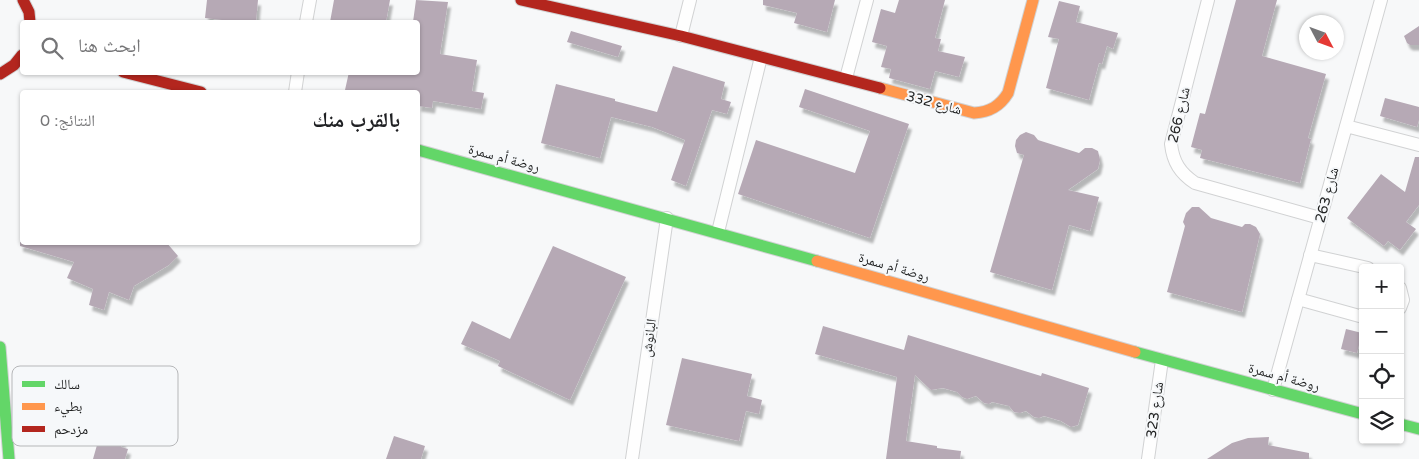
<!DOCTYPE html>
<html lang="ar">
<head>
<meta charset="utf-8">
<style>
	:root { --surface:#fff; --page:#f6f6f6; --text:#202124; --muted:#757577; --line:#e0e0e0 }
	body { margin:0; font-family:"Varela Round","Noto Naskh Arabic",sans-serif; background:var(--page); color:var(--text); direction:rtl }
	.controls { position:absolute; right:15px; bottom:15px; display:grid; overflow:hidden; border-radius:5px; box-shadow:0 1px 4px #0004 }
	.controls button { width:45px; height:45px; display:grid; place-items:center; padding:0; border:0; border-bottom:1px solid var(--line); background:var(--surface); color:var(--text); font:25px sans-serif }
	.compass { position:absolute; left:1299px; top:15px; width:45px; height:45px; border-radius:50%; background:var(--surface); box-shadow:0 1px 4px #0004; rotate:131deg }
	.list { margin:0; padding:0; list-style:none }
	h2 { display:flex; justify-content:space-between; align-items:center; height:65px; margin:0; padding:0 20px; font-size:21px }
	h2 small { font-size:16px; font-weight:400; color:var(--muted) }
	.icon { flex:none; width:28px; height:28px; fill:none; stroke:currentColor; stroke-width:2; stroke-linecap:round; stroke-linejoin:round }
	.map { position:relative; flex:none; width:1419px; height:459px; overflow:hidden; direction:ltr }
	.search { position:absolute; background:var(--surface); box-shadow:0 1px 4px #0004; left:20px; top:20px; width:400px; height:55px; display:flex; align-items:center; gap:12px; box-sizing:border-box; padding:0 18px; border-radius:5px; color:var(--muted); font-size:19px }
	.panel { position:absolute; background:var(--surface); box-shadow:0 1px 4px #0004; left:20px; top:90px; width:400px; height:155px; border-radius:5px; direction:rtl }
	.map>svg:first-child { display:block }
	.building { fill:#b6a9b5; filter:url(#shadow) }
	.lines { fill:none; stroke-linecap:round; stroke-linejoin:round }
	.street-casing { stroke:#d1d2d3; stroke-width:14 }
	.fast-casing { stroke:#d1d2d3; stroke-width:13 }
	.slow-casing { stroke:#d1d2d3; stroke-width:13 }
	.jam-casing { stroke:#d1d2d3; stroke-width:13 }
	.street { stroke:#fefefe; stroke-width:12 }
	.fast { stroke:#63d668; stroke-width:11 }
	.slow { stroke:#ff974d; stroke-width:11 }
	.jam { stroke:#b3261e; stroke-width:11 }
	.labels { text-anchor:middle; dominant-baseline:central; stroke-width:4; stroke-linejoin:round; paint-order:stroke }
	.street-label { font-size:14px; fill:#1f2020; stroke:#f6f8fa }
	.key { fill:#f6f8fa; stroke:#b6b7b9; stroke-width:1 }
	.key-label { font-size:14px; fill:#1f2020 }
</style>
</head>
<body>
<div class="map">
<svg width="1419" height="459" viewBox="0 0 1419 459">
	<defs>
		<filter id="shadow"><feDropShadow dx="3" dy="5.5" stdDeviation="1" flood-color="#0004"/></filter>
	</defs>
	<rect width="100%" height="100%" fill="#f7f8f9"/>
	<!-- building -->
	<path class="building" d="M207,0H258L256,22H222V20L205,18Z
		M334,0H390L386,22H330Z
		M416,0L448,2L440,54L477,60L472,91L484,93L481,109L433,101L432,108L418,106L419,92H359L345,90L349,72H418V22H413Z
		M763,0H835L827,32L794,23L797,13L763,5Z
		M899,0H945L935,38L941,39L938,51L965,57L959,77L935,71L930,89L889,78L891,69L881,67L887,46L872,42L881,9L895,13Z
		M1236,0H1277L1262,56L1326,74L1308,138L1311,139L1300,183L1200,158L1202,150L1191,147L1200,113L1205,114Z
		M1059,1L1080,6L1076,22L1118,33L1113,49L1107,46L1102,64L1099,63L1089,100L1046,88L1059,39L1048,37Z
		M1419,26V45H1410L1407,43L1404,36Z
		M571,31L622,46L618,57L567,42Z
		M673,66L725,82L721,99L731,102L727,114L712,110L686,186L671,180L685,140L652,127L611,117L600,158L541,143L556,84L615,99V101L657,112Z
		M805,89L909,124L870,238L738,194L756,140L855,173L870,131L799,107Z
		M1385,98L1419,107V120L1417,127L1380,116Z
		M1026,132L1034,135L1038,140L1079,153L1085,148H1092L1098,151L1100,160L1098,169L1068,190L1099,197L1090,231L1069,225L1052,290L990,272L1024,155L1017,153L1015,146L1016,140L1020,135Z
		M1415,157H1419V205L1406,222L1416,229L1400,250L1388,241L1384,246L1347,218L1381,174L1405,192Z
		M1192,207H1199L1211,218L1242,227L1245,224H1250L1256,227L1260,234L1242,312L1167,292L1185,226L1183,222L1186,213Z
		M20,242H166L178,256L169,265L134,286L129,300L109,292L104,310L89,305L93,289L67,278L74,262L20,246Z
		M553,246L626,277L570,400L498,366L500,361L461,344L472,321L510,339Z
		M823,326L904,350L908,335L1041,376L1042,373L1089,388L1078,425L1071,427L1061,421L1044,416L1039,418L1034,417L1026,411L1020,413L1014,412L1009,406L992,402L989,404L984,403L976,396L967,399L962,397L957,392L943,388L931,390L915,375L906,441L937,446V448L961,451L960,459H886L897,377L815,354Z
		M1346,329L1362,333L1357,353L1341,349Z
		M682,358L752,374L747,396L762,400L759,414L746,411L739,441L666,425Z
		M107,378L138,386L121,447L128,449L125,459H93L99,438L92,436Z
		M394,436L425,446L421,459H386Z
		M1269,437L1268,445L1309,453V459H1207L1232,443L1248,438Z"/>
	<g class="lines">
		<!-- street casing -->
		<g class="street-casing">
			<path id="street" d="M1208,0L1171,144C1173,162 1180,173 1195,183L1320,218
				M306,22L310,0
				M681,36L690,0
				M846,78L867,0
				M295,92L298,72
				M1346,126L1419,145
				M718,232L761,57
				M1310,255L1368,268
				M1400,288L1403,300L1400,308
				M1298,299L1363,317
				M1273,390L1381,0
				M632,459L667,218
				M1148,459L1162,360"/>
		</g>
		<!-- fast casing -->
		<g class="fast-casing">
			<path id="fast" d="M418,150L817,261
				M0,347L9,459
				M1135,352L1363,414
				M1400,424L1419,429"/>
		</g>
		<!-- slow casing -->
		<g class="slow-casing">
			<path id="slow" d="M880,88L974,113C990,112 1000,106 1008,93L1033,0
				M817,261L1135,352"/>
		</g>
		<!-- jam casing -->
		<g class="jam-casing">
			<path id="jam" d="M23,0L29,12L30,22
				M521,0L681,36L880,88
				M123,72L201,92
				M0,74L14,65L22,55"/>
		</g>
		<!-- street -->
		<use href="#street" class="street"/>
		<!-- fast -->
		<use href="#fast" class="fast"/>
		<!-- slow -->
		<use href="#slow" class="slow"/>
		<!-- jam -->
		<use href="#jam" class="jam"/>
	</g>
	<g class="labels">
		<!-- street labels -->
		<g class="street-label">
			<text transform="translate(934 103) rotate(15)">شارع 332</text>
			<text transform="translate(1179 115) rotate(-77)">شارع 266</text>
			<text transform="translate(504 158) rotate(15)">روضة أم سمرة</text>
			<text transform="translate(1327 195) rotate(-75)">شارع 263</text>
			<text transform="translate(894 267) rotate(16)">روضة أم سمرة</text>
			<text transform="translate(649 338) rotate(-82)">البانوش</text>
			<text transform="translate(1284 377) rotate(15)">روضة أم سمرة</text>
			<text transform="translate(1155 410) rotate(-82)">شارع 323</text>
		</g>
	</g>
	<!-- legend -->
	<rect x="12" y="366" width="166" height="80" rx="8" class="key"/>
	<rect x="22" y="381" width="23" height="6" fill="#63d668"/>
	<rect x="22" y="403" width="23" height="7" fill="#ff974d"/>
	<rect x="22" y="426" width="23" height="6" fill="#b3261e"/>
	<g class="key-label">
		<text x="54" y="389">سالك</text>
		<text x="54" y="411">بطيء</text>
		<text x="54" y="434">مزدحم</text>
	</g>
</svg>
<div class="controls">
<button>+</button>
<button>−</button>
<button><svg class="icon" aria-label="locate" viewBox="0 0 24 24"><circle cx="12" cy="12" r="6"/><path d="M12 2v4M12 18v4M2 12h4M18 12h4"/></svg></button>
<button><svg class="icon" aria-label="layers" viewBox="0 0 24 24"><path d="M12 4l9 5-9 5-9-5zM3 14l9 5 9-5"/></svg></button>
</div>
<svg class="compass" viewBox="-18 -18 36 36"><path d="M0-13l5 13h-10z" fill="#e53935"/><path d="M0 13l5-13h-10z" fill="#757577"/></svg>
<div class="search"><svg class="icon" aria-label="search" viewBox="0 0 24 24"><circle cx="10" cy="10" r="6"/><path d="M15 15l6 6"/></svg>ابحث هنا</div>
<section class="panel">
<h2>بالقرب منك<small>النتائج: 0</small></h2>
<ul class="list">
</ul>
</section>
</div>
</body>
</html>
